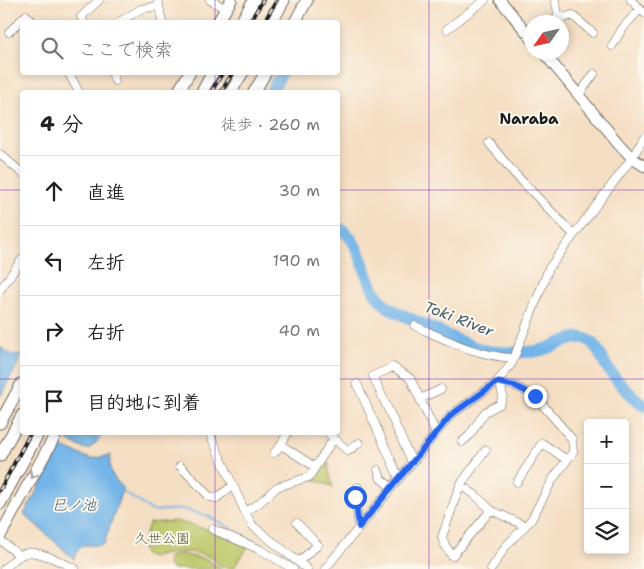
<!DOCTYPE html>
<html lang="ja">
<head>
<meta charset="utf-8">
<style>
	:root { --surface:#fff; --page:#f6f6f6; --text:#222; --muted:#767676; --line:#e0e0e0 }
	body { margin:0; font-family:"Shantell Sans","Klee One",sans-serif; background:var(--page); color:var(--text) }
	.controls { position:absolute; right:15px; bottom:15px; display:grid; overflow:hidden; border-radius:5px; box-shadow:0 2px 8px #0003 }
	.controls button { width:45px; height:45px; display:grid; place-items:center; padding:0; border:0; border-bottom:1px solid var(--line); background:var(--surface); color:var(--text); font:25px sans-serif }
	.compass { position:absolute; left:524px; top:15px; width:45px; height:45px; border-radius:50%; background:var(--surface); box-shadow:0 2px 8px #0003; rotate:236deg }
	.stop { position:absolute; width:15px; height:15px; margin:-11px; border:4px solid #2563eb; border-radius:50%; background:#fff }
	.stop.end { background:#2563eb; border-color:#fff; box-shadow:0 1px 5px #0008 }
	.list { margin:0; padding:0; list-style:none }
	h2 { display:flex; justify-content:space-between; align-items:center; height:65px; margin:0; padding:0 20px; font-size:21px }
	h2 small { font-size:16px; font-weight:400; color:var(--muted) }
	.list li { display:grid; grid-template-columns:32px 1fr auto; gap:15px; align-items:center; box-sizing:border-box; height:70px; padding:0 20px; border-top:1px solid var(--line) }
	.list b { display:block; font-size:19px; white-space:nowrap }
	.list em { font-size:16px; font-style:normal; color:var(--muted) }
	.icon { flex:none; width:28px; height:28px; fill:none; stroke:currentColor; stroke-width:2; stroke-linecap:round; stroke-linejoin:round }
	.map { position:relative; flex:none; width:644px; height:569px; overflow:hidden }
	.search { position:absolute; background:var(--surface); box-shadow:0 2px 8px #0003; left:20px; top:20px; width:320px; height:55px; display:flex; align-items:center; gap:12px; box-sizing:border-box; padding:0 18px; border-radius:5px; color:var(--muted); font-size:19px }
	.panel { position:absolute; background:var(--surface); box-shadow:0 2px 8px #0003; left:20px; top:90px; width:320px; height:345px; border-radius:5px }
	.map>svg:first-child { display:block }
	.green { fill:#bbc768; stroke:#6c7242 }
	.water { fill:#73b5e8; stroke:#486882 }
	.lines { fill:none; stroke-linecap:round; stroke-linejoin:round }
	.stream { stroke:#73b5e8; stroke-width:2 }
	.river { stroke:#73b5e8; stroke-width:12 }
	.street-casing { stroke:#686057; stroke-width:9 }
	.secondary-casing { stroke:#686057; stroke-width:12 }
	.primary-casing { stroke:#686057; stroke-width:13 }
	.street { stroke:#fff; stroke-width:8 }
	.secondary { stroke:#fff; stroke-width:10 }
	.primary { stroke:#fff; stroke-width:11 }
	.rail-casing { stroke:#1c1c1c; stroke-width:4 }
	.rail { stroke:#fbf7ec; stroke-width:2; stroke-dasharray:5.5; stroke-linecap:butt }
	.oneway { stroke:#999 }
	.route { stroke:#2563eb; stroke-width:6 }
	.grid { fill:none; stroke:#7b2cbf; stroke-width:1; stroke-opacity:0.55 }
	.labels { text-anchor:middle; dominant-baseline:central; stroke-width:4; stroke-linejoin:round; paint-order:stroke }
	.park-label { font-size:14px; fill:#545837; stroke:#fbf7ec }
	.neighbourhood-label { font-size:15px; font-weight:bold; fill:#1c1c1c; stroke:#fbf7ec }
	.water-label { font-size:15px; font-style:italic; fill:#3f596e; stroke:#fbf7ec }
</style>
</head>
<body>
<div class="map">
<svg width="644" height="569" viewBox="0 0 644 569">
	<rect width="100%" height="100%" fill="#fbf7ec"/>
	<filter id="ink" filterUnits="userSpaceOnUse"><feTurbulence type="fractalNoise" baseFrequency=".02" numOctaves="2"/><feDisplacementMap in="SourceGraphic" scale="10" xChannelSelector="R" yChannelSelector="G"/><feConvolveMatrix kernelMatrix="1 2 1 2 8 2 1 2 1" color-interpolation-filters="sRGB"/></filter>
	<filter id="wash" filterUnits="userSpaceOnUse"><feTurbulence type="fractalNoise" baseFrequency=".0096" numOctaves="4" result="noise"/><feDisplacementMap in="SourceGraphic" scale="20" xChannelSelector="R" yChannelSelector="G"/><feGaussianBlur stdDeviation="1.12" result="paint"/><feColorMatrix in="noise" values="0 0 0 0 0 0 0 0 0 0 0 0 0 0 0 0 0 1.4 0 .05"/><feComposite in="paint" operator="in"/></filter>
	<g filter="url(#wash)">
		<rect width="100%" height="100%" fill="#f5dfc4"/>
		<!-- green -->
		<path class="green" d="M325,462L330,465L328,468L333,487L313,479Z
			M177,521L213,531L248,547L233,569C219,569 217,559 205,555C185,549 170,553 151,558L144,555L142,547L149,523Z
			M180,554L206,559L222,569H171L168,564V557Z"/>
		<!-- water -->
		<path class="water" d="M0,347L10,354L22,356L0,397Z
			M69,433V432L104,433C87,453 90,453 66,439Z
			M62,447L91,459L110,455C109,469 111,478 123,487L104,544C87,549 82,537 74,559L24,514Z"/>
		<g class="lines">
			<!-- stream -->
			<path class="stream" d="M122,491L153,511L182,509L208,516L289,561L299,569"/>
			<!-- river -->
			<path class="river" d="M271,92L282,72
				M338,227C369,245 360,292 393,310C407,318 423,324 438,331C453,338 468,346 484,350C497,353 524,353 537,351C551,349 571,335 584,338C596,341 601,358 607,367C616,382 631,394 644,406"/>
		</g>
	</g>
	<g filter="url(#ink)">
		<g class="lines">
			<!-- street casing -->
			<g class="street-casing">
				<path id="street" d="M158,0L162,22
					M210,0L226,9
					M631,0L644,13
					M559,15L564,18L572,15L593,33
					M84,22L81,17L99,0
					M119,22L141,9L159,6
					M553,22C561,16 557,9 555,0
					M447,29L485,0
					M9,32L26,15L33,22
					M612,46L622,29L640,9
					M68,72L79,92
					M112,72L115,81
					M578,96L594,74
					M489,143L514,173L574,235
					M0,154L22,173
					M0,290L22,259
					M415,326C449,341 477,356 514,358
					M357,384L399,478
					M420,399L441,389
					M209,432L245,512L253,526L307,569
					M288,432L281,445L315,467
					M327,432L348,451L359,443
					M462,442L469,436L485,412L500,404L503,396L501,388L502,383
					M486,450L460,485L442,537L445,545L452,556L491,510
					M274,453L281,445
					M412,462L373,376L393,367L410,378L436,433
					M180,466L210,497L217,498L233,485
					M378,470L381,479L391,487
					M517,482L542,443L567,460
					M460,485L474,494L491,510L525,526
					M358,487L355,497L359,527
					M245,512L258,504L277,487L309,477L334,438
					M297,523L318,545L298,562
					M212,529L261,550L293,569
					M0,540L20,556
					M4,569C11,563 17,555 26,553C38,550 64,563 75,569
					M325,569L451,415L497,382L512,363L549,268L632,158L644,137
					M491,569L506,546L531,520L553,479L573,452L572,439L535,396L515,386L497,382"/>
			</g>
			<!-- secondary casing -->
			<g class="secondary-casing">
				<path id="secondary" d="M500,0L532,39
					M543,52L619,144L632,158L644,166"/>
			</g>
			<!-- primary casing -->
			<g class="primary-casing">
				<path id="primary" d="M218,22L231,0
					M241,22L254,0
					M272,22L284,0
					M295,22L307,0
					M178,92L190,72
					M202,92L213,72
					M231,92L243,72
					M254,92L266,72
					M0,423L22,383
					M0,456L22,415
					M0,504L39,432
					M0,536L57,432"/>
			</g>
			<!-- street -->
			<use href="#street" class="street"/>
			<!-- secondary -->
			<use href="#secondary" class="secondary"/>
			<!-- primary -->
			<use href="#primary" class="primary"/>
			<!-- rail casing -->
			<g class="rail-casing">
				<path id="rail" d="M250,22L263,0
					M264,22L277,0
					M211,92L223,72
					M221,92L233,72
					M0,490L31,432"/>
			</g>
			<!-- rail -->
			<use href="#rail" class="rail"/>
		</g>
		<!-- one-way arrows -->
		<defs><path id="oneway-chevron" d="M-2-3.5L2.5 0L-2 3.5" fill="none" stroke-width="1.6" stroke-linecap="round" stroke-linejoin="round" transform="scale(1.25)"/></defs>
		<use class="oneway" href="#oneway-chevron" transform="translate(33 475) rotate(119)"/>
	</g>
	<g class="lines" filter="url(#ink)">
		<!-- route -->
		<path class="route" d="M355,497L359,527L451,415L497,382L515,386L535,396"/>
	</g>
	<!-- grid -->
	<path class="grid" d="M215,0V22M429,0V569M215,72V92M0,190H22M338,190H644M0,379H22M338,379H644M215,432V569"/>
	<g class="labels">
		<!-- park labels -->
		<g class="park-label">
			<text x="162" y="538">久世公園</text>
		</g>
		<!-- neighbourhood labels -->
		<g class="neighbourhood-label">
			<text x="529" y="119">Naraba</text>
		</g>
		<!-- water labels -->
		<g class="water-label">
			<text transform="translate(459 319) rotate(21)">Toki River</text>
			<text x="74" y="505">巳ノ池</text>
		</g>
	</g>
</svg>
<div class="controls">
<button>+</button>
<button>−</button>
<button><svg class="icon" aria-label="layers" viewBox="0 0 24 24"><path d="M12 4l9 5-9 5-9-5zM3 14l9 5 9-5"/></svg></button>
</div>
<svg class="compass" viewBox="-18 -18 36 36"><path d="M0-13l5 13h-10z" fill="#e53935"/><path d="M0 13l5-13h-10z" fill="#767676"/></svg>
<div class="stop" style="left:355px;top:497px"></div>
<div class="stop end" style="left:535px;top:396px"></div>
<div class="search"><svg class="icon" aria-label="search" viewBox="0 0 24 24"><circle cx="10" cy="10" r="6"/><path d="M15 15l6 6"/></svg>ここで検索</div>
<section class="panel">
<h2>4 分<small>徒歩 · 260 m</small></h2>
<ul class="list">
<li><svg class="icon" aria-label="ahead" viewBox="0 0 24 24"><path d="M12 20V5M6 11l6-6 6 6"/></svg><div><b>直進</b></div><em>30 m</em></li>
<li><svg class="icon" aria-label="left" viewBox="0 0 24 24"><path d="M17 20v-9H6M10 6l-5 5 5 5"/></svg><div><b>左折</b></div><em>190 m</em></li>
<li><svg class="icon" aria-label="right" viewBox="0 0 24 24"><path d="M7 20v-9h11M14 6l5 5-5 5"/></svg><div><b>右折</b></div><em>40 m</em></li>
<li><svg class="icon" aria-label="arrive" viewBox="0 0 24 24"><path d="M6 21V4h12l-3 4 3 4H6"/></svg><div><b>目的地に到着</b></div></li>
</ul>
</section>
</div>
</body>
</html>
